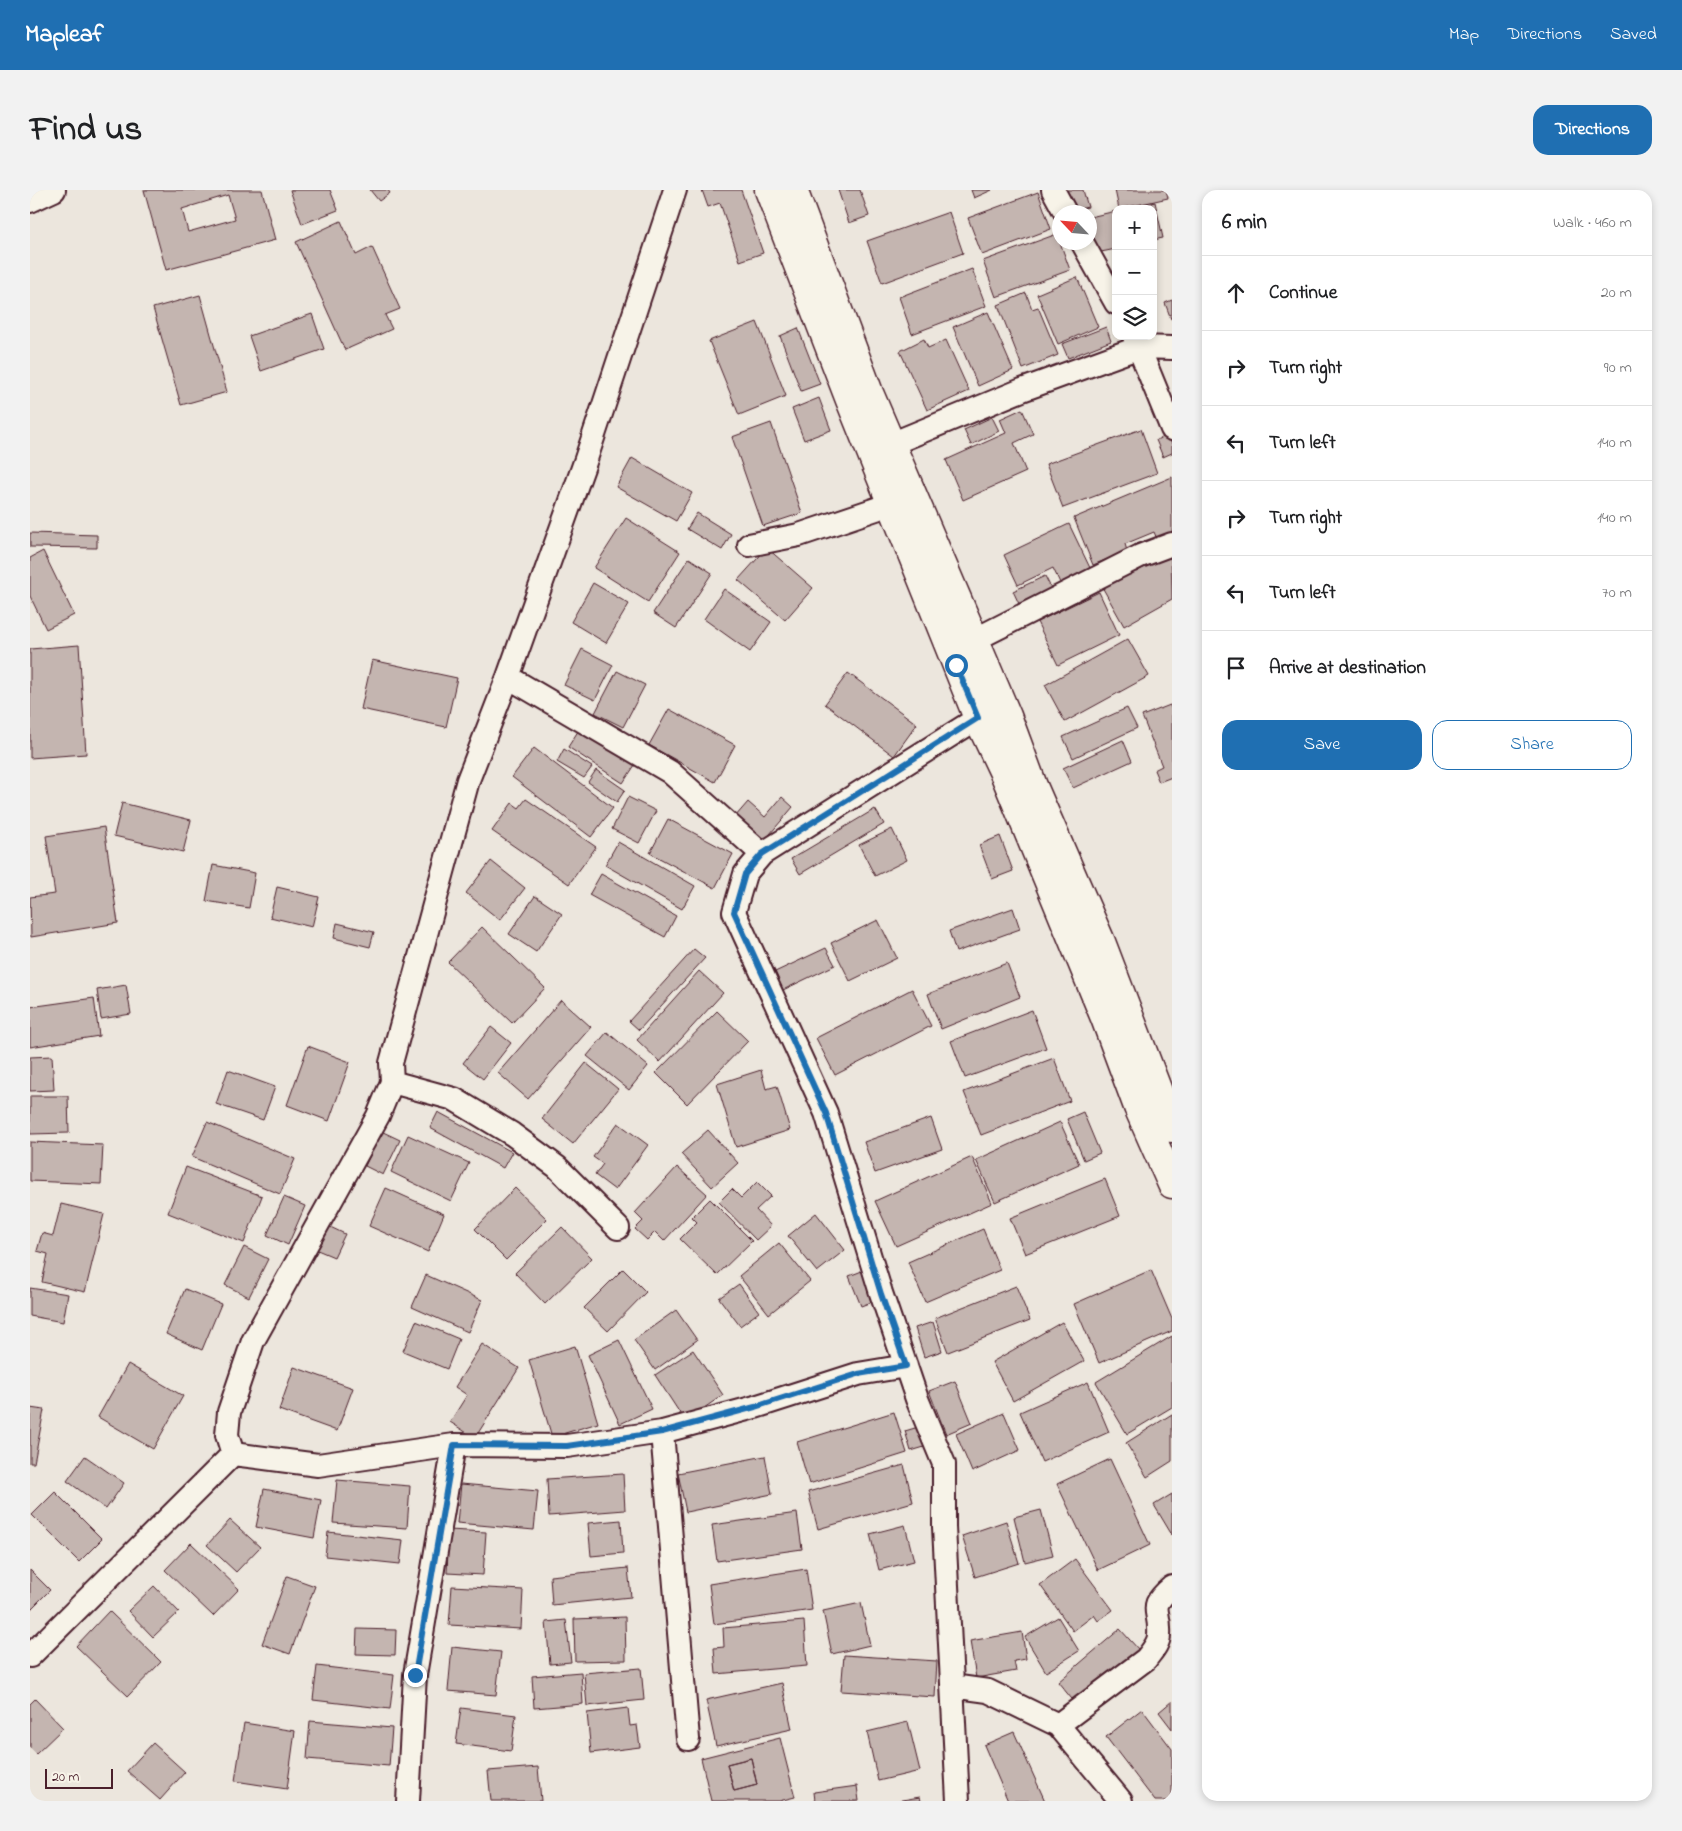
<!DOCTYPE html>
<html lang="en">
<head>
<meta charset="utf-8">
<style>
	:root { --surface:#fff; --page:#f2f2f2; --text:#202124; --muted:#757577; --line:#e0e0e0; --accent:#1f6fb2 }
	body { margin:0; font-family:"Indie Flower",sans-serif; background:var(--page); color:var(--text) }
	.controls { position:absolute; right:15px; top:15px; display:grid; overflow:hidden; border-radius:10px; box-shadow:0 2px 8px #0003 }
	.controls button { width:45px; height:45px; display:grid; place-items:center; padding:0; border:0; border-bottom:1px solid var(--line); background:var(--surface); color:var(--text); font:25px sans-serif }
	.compass { position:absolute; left:1022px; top:15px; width:45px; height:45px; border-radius:50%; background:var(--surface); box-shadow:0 2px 8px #0003; rotate:296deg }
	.scale { position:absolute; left:15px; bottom:12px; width:68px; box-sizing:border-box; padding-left:5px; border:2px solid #4a1f2b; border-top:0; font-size:14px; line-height:18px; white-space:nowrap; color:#4a1f2b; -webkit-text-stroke:4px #f7f3e8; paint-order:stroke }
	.stop { position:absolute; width:15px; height:15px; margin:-11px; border:4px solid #1f6fb2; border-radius:50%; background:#fff }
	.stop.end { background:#1f6fb2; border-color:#fff; box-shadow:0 1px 5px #0008 }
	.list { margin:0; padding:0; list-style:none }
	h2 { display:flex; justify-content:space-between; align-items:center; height:65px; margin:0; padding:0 20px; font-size:21px }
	h2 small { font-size:16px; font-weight:400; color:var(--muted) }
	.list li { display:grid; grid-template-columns:32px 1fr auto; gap:15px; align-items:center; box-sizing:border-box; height:75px; padding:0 20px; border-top:1px solid var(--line) }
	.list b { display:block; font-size:19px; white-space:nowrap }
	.list em { font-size:16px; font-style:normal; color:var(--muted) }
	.actions { display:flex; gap:10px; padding:15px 20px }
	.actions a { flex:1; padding:11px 0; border:1px solid var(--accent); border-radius:15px; text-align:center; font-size:18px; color:var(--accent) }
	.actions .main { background:var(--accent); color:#fff }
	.icon { flex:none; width:28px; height:28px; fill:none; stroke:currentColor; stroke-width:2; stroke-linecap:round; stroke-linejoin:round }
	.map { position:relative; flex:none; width:1142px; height:1611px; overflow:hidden; border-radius:15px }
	header { display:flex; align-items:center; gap:30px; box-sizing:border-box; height:70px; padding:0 25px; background:var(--accent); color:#fff }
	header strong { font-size:24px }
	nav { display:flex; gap:28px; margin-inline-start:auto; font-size:18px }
	.intro { display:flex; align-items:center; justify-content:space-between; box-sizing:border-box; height:120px; padding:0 30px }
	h1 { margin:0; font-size:35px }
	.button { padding:12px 22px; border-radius:15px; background:var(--accent); color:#fff; font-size:18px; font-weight:700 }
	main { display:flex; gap:30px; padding:0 30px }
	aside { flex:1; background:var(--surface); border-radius:15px; box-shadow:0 2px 8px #0003 }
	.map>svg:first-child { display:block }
	.building { fill:#c4b5b0; stroke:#4a1f2b; fill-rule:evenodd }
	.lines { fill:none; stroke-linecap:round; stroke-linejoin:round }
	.minor-casing { stroke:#4a1f2b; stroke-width:26 }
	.major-casing { stroke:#4a1f2b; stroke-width:31 }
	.minor { stroke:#f7f3e8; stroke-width:22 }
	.major { stroke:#f7f3e8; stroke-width:28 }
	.route { stroke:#1f6fb2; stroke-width:6 }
</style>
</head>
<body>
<header>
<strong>Mapleaf</strong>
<nav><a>Map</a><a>Directions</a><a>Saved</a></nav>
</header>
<div class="intro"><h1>Find us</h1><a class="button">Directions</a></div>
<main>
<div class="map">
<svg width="1142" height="1611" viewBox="0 0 1142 1611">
	<rect width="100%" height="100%" fill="#ece6dd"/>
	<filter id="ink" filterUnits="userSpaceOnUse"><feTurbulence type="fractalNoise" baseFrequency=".02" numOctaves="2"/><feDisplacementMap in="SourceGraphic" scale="10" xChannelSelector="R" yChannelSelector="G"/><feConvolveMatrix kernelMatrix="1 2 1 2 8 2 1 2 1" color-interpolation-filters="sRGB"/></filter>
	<g filter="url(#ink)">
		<!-- building -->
		<path class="building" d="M114,0H232L245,50L136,80ZM198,5L205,29L158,42L152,19Z
			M260,0H300L308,20L272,34Z
			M340,0H358L360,3L349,11Z
			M672,0H711L733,63L710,71L690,13L678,17Z
			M808,0H830L839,26L819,33Z
			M941,0H962L944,8Z
			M1036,0H1053L1058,17L1040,21Z
			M1085,0H1136L1138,8L1089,19Z
			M1008,2L1021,39L952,65L938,28Z
			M1125,12L1133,48L1123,50V19H1097Z
			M1086,21V59L1066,63L1060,27Z
			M919,22L933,63L852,93L837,51Z
			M311,31L326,65L342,57L370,119L355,125L362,139L315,160L266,52Z
			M1027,44L1040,80L966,107L953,71Z
			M942,79L956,116L882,144L869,107Z
			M1047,87L1068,137L1028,154L1007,104Z
			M996,103L1002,119L1008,117L1028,165L993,179L968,115Z
			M170,105L197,202L151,215L123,118Z
			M1142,110V129H1141L1135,113Z
			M958,122L983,180L948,196L923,137Z
			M282,124L294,159L231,181L219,146Z
			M727,132L756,206L709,225L679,151Z
			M1076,137L1081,151L1038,168L1032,154Z
			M768,138L790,194L771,201L750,146Z
			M894,149L898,158L916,150L939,201L897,220L870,161Z
			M789,208L801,240L774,250L762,219Z
			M992,219L1003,244L984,253L996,282L933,310L916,270L976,243L970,229Z
			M962,227L969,241L941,255L934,240Z
			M741,233L772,323L733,336L702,247Z
			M1111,239L1127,283L1033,318L1016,274Z
			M1138,245L1142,255V263L1133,267L1126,250Z
			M602,268L662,303L646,331L586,297Z
			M1142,287V343L1127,349L1124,342L1095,354L1097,361L1063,375L1044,328Z
			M667,323L701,344L692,360L657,339Z
			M596,328L650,362L618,412L564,378Z
			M1039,334L1061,380L1031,395L1023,378L988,395L974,365Z
			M0,343L67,345V358L0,357Z
			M737,358L783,398L755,430L708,390Z
			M13,361L44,425L16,439L0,406V368Z
			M1141,363L1142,409L1094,436L1071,395L1103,377L1106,382Z
			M659,368L682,383L646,438L623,423Z
			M1015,386L1022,400L990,416L983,401Z
			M563,393L599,414L576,453L541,432Z
			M694,399L741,432L720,462L674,429Z
			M1069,402L1089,445L1028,475L1007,432Z
			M1098,449L1119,486L1035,532L1015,495Z
			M49,455L56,564L0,568V459Z
			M552,459L583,475L565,510L534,495Z
			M342,470L427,488L416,537L331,519Z
			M587,481L615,495L593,537L565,523Z
			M818,483L887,534L864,566L795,514Z
			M1140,515L1142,520V587L1129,592L1124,580L1132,576L1112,526Z
			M1097,518L1107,538L1043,568L1033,547Z
			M639,519L705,555L685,592L619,555Z
			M550,538L605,575L593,593L538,557Z
			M1093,550L1102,571L1043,598L1033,578Z
			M504,558L583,618L561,647L482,587Z
			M534,559L562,577L554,588L527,572Z
			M566,580L595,600L587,612L558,592Z
			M598,607L626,621L609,653L582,639Z
			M752,607L763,617L734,651L705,627L718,612L735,627Z
			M496,609L566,657L539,694L462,641L482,613L489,618Z
			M92,613L161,630L153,662L84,646Z
			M845,619L854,634L770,684L761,669Z
			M638,629L703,664L685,698L620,663Z
			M74,637L88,733L1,747L0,707L25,704L16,646Z
			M862,639L877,670L845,686L829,655Z
			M970,646L983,681L962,689L949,655Z
			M588,652L665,696L652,719L575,675Z
			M461,671L495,698L470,730L436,703Z
			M183,675L225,683L219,718L176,711Z
			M571,684L646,726L635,747L559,705Z
			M247,697L289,707L282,737L240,727Z
			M505,706L532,724L506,762L479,744Z
			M983,718L990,739L926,762L919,741Z
			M848,730L867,768L820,791L801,753Z
			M307,733L344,742L340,757L304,748Z
			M452,737L515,798L482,833L418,772Z
			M796,758L805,775L753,800L745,782Z
			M664,759L675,768L609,840L599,831Z
			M977,773L990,807L911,839L898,804Z
			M669,781L693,803L630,872L607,850Z
			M96,795L101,824L71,829L67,800Z
			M882,799L901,836L805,885L786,848Z
			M64,808L69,846L0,857V817Z
			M531,810L561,837L498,909L468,883Z
			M1002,820L1016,858L935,888L921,851Z
			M687,821L718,851L657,914L626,883Z
			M461,837L481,853L453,889L433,873Z
			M577,842L618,876L599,900L557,866Z
			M278,856L320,872L299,931L257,915Z
			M22,866L24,900L0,901V867Z
			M1024,868L1040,911L951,945L934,902Z
			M556,873L588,899L543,954L512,929Z
			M198,880L245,897L233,930L186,914Z
			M731,880L736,899L747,896L760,940L706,957L687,894Z
			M0,906H38L39,943L0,944Z
			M408,922L482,962L473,978L400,938Z
			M1053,922L1070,963L1054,970L1037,929Z
			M901,928L912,959L845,983L834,952Z
			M177,932L265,969L250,1004L162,967Z
			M1030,932L1049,974L965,1012L946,970Z
			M588,933L618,955L585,1000L565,985L573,974L563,967Z
			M678,940L708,973L682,997L651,964Z
			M351,941L370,950L353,985L335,976Z
			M378,945L439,973L421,1011L361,982Z
			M0,952L73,955L71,994L0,991Z
			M942,967L962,1013L866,1056L845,1011Z
			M156,977L232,1006L214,1053L138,1023Z
			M647,977L677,1004L634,1051L625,1042L617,1050L605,1039L613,1031L605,1023Z
			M1075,989L1090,1026L995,1064L980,1028Z
			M727,992L741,1006L726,1020L741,1036L726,1050L689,1012L702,999L711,1008Z
			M356,998L414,1024L398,1062L339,1036Z
			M485,998L517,1029L476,1070L445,1039Z
			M254,1007L275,1016L258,1055L237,1045Z
			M680,1009L722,1051L687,1085L650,1049L667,1032L662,1027Z
			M31,1014L74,1024L55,1102L12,1092L18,1064L7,1061L12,1043L23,1046Z
			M786,1023L815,1060L787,1082L758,1046Z
			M296,1035L315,1044L304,1067L285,1059Z
			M532,1037L562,1068L515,1114L485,1083Z
			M953,1039L970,1080L895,1112L878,1072Z
			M749,1053L780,1091L739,1124L709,1086Z
			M214,1057L238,1069L219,1107L195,1095Z
			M593,1079L616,1102L578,1141L554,1118Z
			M1121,1080L1142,1129V1141L1069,1173L1044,1114Z
			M832,1081L844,1111L831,1116L819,1086Z
			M396,1085L452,1110L438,1142L382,1117Z
			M709,1094L729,1122L710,1136L689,1108Z
			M986,1096L1000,1130L918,1162L905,1128Z
			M0,1098L38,1104L33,1132L0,1126Z
			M155,1099L191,1114L172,1160L136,1144Z
			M646,1120L667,1150L625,1180L604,1150Z
			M386,1131L429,1149L417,1179L373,1161Z
			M903,1132L912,1161L894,1167L885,1138Z
			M1032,1132L1054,1171L983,1211L962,1172Z
			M1142,1146V1217L1097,1244L1066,1192Z
			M589,1150L622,1219L590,1234L558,1165Z
			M452,1154L489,1178L445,1248L420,1232L437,1205L425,1197Z
			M545,1156L568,1233L522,1247L499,1170Z
			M663,1160L693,1205L655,1231L625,1185Z
			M98,1174L153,1206L123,1259L68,1227Z
			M264,1177L323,1198L307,1241L249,1220Z
			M925,1191L942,1233L916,1244L899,1201Z
			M1058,1192L1079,1242L1012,1272L990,1222Z
			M0,1218L14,1220L4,1273H0Z
			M864,1222L877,1263L779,1294L767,1252Z
			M974,1223L990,1260L942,1282L926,1244Z
			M1142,1224V1271L1117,1287L1096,1253Z
			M895,1235L901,1255L881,1261L875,1241Z
			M55,1266L94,1293L76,1319L37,1291Z
			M735,1266L742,1304L656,1322L648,1283Z
			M1080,1269L1120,1355L1068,1380L1027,1294Z
			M874,1275L883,1312L788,1339L778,1302Z
			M593,1284L595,1320L519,1326L517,1289Z
			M307,1290L380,1296L377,1338L303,1333Z
			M431,1294L508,1301L504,1340L427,1333Z
			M234,1299L291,1310L284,1348L226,1337Z
			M25,1302L72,1349L49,1372L2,1325Z
			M1142,1304V1345L1124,1315Z
			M1011,1320L1023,1365L995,1372L984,1327Z
			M767,1323L772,1359L687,1371L682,1335Z
			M200,1330L230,1357L206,1382L177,1355Z
			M591,1330L593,1363L561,1366L558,1333Z
			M976,1331L989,1373L945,1387L932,1346Z
			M875,1335L884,1371L849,1380L840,1344Z
			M419,1340L456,1342L453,1385L417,1383Z
			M298,1342L373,1350L370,1374L295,1366Z
			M161,1353L209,1399L183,1426L135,1380Z
			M1045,1369L1083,1420L1068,1431L1064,1425L1043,1441L1010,1395Z
			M598,1378L601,1407L522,1415L520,1386Z
			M776,1379L782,1420L684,1434L679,1394Z
			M0,1380L20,1400L0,1420Z
			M257,1386L285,1396L260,1464L232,1454Z
			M124,1396L149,1422L123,1447L98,1421Z
			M422,1396L493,1400L491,1439L419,1435Z
			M831,1413L840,1455L802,1464L793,1421Z
			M79,1421L131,1472L98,1506L46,1456Z
			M595,1427L596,1470L545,1471L544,1429Z
			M1028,1427L1049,1461L1016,1482L995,1447Z
			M536,1430L541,1472L520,1474L516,1432Z
			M774,1431L777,1476L686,1484L684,1458L694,1457L693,1438Z
			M327,1439L366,1440L365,1465L326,1464Z
			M1090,1439L1109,1460L1046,1514L1028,1492Z
			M992,1442L996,1469L984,1471L986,1481L946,1488L940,1451Z
			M422,1457L471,1462L466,1505L418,1501Z
			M814,1465L907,1471L905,1507L811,1501Z
			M287,1476L364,1485L360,1519L283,1510Z
			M611,1478L614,1510L557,1516L554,1483Z
			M551,1482L553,1514L504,1518L502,1486Z
			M752,1493L762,1539L686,1556L676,1510Z
			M5,1509L33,1538L6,1564L0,1558V1514Z
			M1142,1511V1539L1129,1522Z
			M431,1518L486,1525L481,1561L426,1554Z
			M598,1518L600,1536L607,1535L610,1557L561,1563L557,1523Z
			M1112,1519L1142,1559V1611H1125L1076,1547Z
			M280,1531L362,1538L359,1576L277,1569Z
			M878,1532L890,1581L848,1591L837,1542Z
			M214,1533L265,1541L257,1599L205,1591Z
			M984,1542L1015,1611H978L954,1555Z
			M750,1548L765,1607L749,1611H681L671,1568ZM721,1568L727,1595L704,1601L697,1574Z
			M123,1553L155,1582L130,1610L97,1581Z
			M721,1568L727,1595L704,1601L697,1574Z
			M508,1577L511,1611H461L458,1581Z
			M827,1596L829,1611H785L784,1602Z
			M890,1607L891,1611H866Z"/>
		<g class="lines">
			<!-- minor casing -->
			<g class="minor-casing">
				<path id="minor" d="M1023,0L1035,22
					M0,11L24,0
					M1052,52L1086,113
					M1104,146L1142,239
					M861,254L992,200L1110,157L1142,158
					M719,355L769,345L861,314
					M944,450L1110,366L1142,354
					M478,487L640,582L732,664
					M362,892L424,909L482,944L527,977L588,1038
					M632,1242L658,1549
					M203,1264L197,1245L199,1222L223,1151L348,926L362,892L361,873L438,590L478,487L555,272L645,0
					M0,1466L203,1264L288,1275L424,1255L537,1256L632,1242L725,1217L828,1184L876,1176
					M922,1496L958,1501L1028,1535L1091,1611
					M1028,1535L1116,1469C1121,1462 1129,1454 1129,1445C1131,1418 1116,1419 1142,1397
					M378,1611L385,1485L424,1255
					M928,1611L914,1337V1274L887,1209L851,1103L796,923L704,722L715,684L732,664L948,528"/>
			</g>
			<!-- major casing -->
			<g class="major-casing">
				<path id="major" d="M739,0L820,210L948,528L975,585L1075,828L1108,917L1142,994
					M763,0L839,203L977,526L1003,596L1071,752L1142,938"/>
			</g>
			<!-- minor -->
			<use href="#minor" class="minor"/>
			<!-- major -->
			<use href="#major" class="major"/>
		</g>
	</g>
	<g class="lines" filter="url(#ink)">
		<!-- route -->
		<path class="route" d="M385,1485L424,1255L537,1256L632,1242L725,1217L828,1184L876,1176L851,1104L796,923L704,722L715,684L732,664L948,528L926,475"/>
	</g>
</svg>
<div class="controls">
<button>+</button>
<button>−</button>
<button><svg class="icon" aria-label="layers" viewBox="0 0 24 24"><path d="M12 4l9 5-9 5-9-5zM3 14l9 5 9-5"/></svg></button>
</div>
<svg class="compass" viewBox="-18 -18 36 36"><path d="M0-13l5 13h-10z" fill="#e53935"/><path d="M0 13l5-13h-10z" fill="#757577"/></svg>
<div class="scale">20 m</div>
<div class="stop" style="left:926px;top:475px"></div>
<div class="stop end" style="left:385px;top:1485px"></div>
</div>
<aside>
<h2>6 min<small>Walk · 460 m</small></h2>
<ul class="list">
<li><svg class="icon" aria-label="ahead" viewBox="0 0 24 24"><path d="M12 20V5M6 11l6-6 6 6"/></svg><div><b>Continue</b></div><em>20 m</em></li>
<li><svg class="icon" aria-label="right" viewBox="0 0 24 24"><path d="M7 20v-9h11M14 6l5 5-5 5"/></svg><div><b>Turn right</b></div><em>90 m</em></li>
<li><svg class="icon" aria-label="left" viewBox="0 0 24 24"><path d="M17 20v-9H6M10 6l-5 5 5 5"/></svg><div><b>Turn left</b></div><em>140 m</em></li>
<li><svg class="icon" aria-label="right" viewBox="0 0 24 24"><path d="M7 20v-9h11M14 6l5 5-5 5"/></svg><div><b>Turn right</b></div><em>140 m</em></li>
<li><svg class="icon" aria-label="left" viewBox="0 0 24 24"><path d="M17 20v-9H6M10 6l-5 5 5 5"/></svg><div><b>Turn left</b></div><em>70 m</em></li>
<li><svg class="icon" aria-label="arrive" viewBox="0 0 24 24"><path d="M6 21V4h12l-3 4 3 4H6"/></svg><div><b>Arrive at destination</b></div></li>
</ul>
<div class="actions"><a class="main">Save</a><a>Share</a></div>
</aside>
</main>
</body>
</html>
